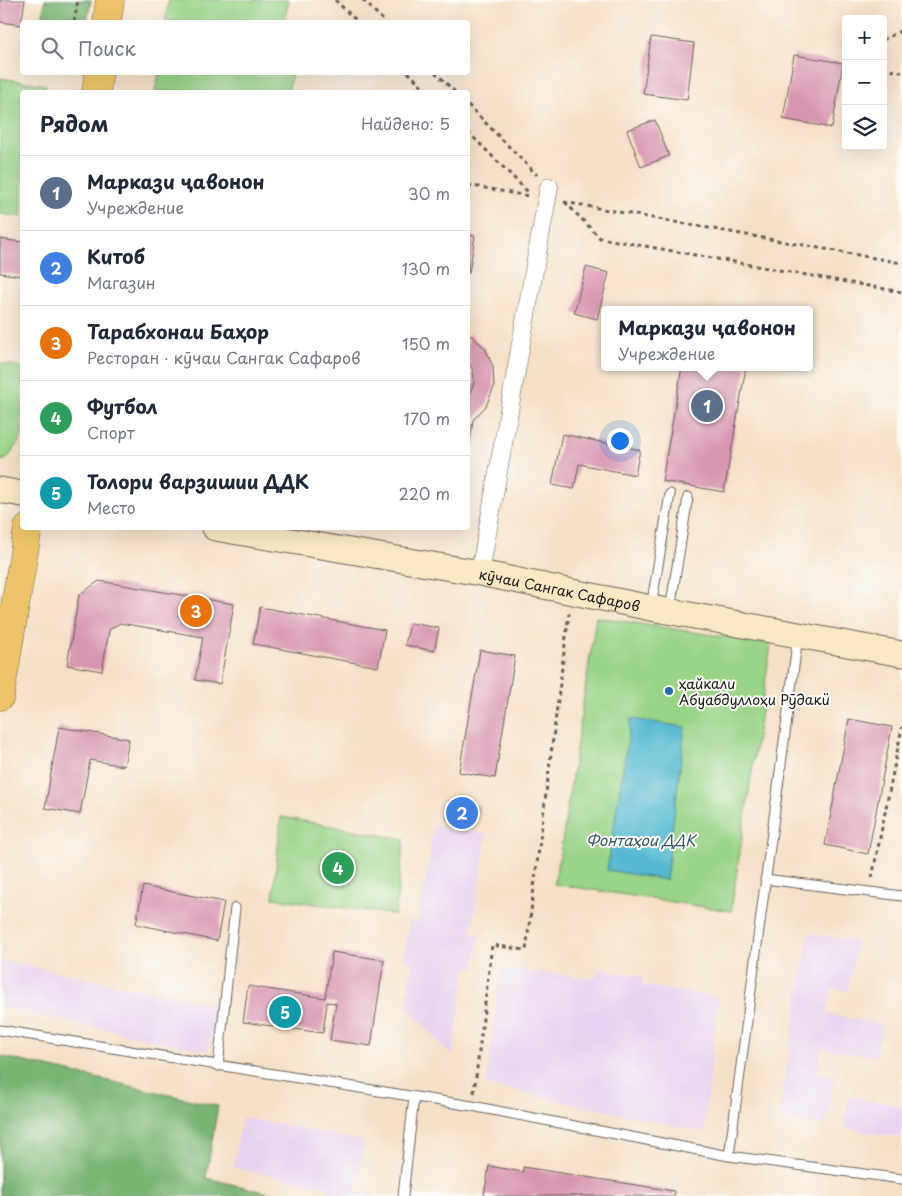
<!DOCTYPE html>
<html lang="ru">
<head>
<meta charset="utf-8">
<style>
	:root { --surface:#fff; --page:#f2f2f3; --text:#1f2937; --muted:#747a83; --line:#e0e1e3; --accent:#db2777 }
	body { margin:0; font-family:"Playpen Sans",sans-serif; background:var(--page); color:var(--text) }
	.controls { position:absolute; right:15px; top:15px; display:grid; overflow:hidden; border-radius:5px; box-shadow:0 5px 20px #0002 }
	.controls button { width:45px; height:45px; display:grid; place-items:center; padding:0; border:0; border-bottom:1px solid var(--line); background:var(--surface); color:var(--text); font:25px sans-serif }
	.you { position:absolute; left:619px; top:440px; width:18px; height:18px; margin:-12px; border:4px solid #fff; border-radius:50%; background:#1a73e8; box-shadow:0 0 0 8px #1a73e833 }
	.badge { display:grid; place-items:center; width:32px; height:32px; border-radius:50%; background:var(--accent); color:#fff; font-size:16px; font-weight:700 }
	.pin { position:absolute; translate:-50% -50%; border:2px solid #fff; box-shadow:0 1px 5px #0006 }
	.popup { position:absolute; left:601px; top:306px; width:212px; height:65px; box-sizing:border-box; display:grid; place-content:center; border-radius:5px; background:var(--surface); filter:drop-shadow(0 1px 4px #0005); font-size:16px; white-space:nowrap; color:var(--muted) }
	.popup b { font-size:19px; color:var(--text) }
	.popup::after { content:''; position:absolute; left:50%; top:100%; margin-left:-10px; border:10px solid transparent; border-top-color:var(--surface) }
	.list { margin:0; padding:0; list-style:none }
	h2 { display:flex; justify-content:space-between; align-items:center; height:65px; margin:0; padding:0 20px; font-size:21px }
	h2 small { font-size:16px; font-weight:400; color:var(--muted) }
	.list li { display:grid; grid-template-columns:32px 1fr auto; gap:15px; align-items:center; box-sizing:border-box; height:75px; padding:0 20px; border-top:1px solid var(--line) }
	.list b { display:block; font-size:19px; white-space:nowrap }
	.list p { margin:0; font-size:16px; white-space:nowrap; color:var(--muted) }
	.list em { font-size:16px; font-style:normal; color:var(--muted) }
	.icon { flex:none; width:28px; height:28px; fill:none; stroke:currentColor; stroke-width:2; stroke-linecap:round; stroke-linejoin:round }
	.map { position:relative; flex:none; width:902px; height:1196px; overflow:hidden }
	.search { position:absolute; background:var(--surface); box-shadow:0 5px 20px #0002; left:20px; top:20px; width:450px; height:55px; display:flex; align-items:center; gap:12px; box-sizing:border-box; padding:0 18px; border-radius:5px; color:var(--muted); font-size:19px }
	.panel { position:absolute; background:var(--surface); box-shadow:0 5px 20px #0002; left:20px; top:90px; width:450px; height:440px; border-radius:5px }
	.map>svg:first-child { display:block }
	.built { fill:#e7d2ef }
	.green { fill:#98d386; stroke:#5a7851 }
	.forest { fill:#7ab573; stroke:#4b6848 }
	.water { fill:#54b9d2; stroke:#386a77 }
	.building { fill:#d895b1 }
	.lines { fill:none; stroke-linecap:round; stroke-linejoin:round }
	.lane-casing { stroke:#686158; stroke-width:11 }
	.street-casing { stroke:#686158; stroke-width:19 }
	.secondary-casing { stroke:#686158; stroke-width:27 }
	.primary-casing { stroke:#686158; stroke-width:29 }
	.path { stroke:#686158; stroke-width:3; stroke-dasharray:4 4; stroke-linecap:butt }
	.lane { stroke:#fff; stroke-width:9 }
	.street { stroke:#fff; stroke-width:18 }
	.secondary { stroke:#f8e8c3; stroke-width:25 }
	.primary { stroke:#eec569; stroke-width:28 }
	.poi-dot { fill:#1f6fb2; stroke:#fdfcf7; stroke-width:2 }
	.labels { text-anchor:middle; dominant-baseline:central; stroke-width:4; stroke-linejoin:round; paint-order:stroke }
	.street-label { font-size:14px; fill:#1c1c1c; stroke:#fdfcf7 }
	.poi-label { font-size:14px; fill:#1c1c1c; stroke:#fdfcf7; text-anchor:start }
	.water-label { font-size:15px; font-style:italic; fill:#325b65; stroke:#fdfcf7 }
</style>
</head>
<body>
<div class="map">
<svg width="902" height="1196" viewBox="0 0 902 1196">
	<rect width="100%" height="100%" fill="#fdfcf7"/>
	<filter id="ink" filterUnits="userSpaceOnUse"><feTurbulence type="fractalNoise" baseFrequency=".02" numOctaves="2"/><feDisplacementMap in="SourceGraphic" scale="10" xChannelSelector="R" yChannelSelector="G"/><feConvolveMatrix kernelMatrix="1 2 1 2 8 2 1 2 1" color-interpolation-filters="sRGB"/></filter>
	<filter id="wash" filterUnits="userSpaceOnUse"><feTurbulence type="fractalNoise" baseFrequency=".0096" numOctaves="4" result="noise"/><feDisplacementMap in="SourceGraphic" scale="20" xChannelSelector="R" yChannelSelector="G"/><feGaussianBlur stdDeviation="1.12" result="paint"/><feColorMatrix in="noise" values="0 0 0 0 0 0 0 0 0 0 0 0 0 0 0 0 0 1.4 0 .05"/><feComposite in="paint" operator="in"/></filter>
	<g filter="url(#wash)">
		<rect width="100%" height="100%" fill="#f5e0c7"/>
		<!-- built -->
		<path class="built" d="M434,826L487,834L471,933L480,935L474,968L466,967L452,1057L406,1005L413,962L403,960L409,921L419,923Z
			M809,933L857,942L848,991L832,988L827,1014L882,1024L876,1057L822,1048L817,1073L834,1076L825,1126L778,1118Z
			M1,960L217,1006L208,1051L0,1007Z
			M501,969L596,978L598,969L643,976L642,985L718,998L704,1132L486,1085Z
			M849,1097L902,1106V1138L844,1128Z
			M242,1117L364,1141L355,1192L376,1196H328L330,1187L233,1168Z"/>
		<!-- green -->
		<path class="green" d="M169,0H289L284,22H165Z
			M159,73V72L292,73L288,92H155Z
			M0,78L46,85L45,92H22V217L0,214Z
			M0,363L22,367V437L7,459L0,461Z
			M596,617L771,644L731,911L554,884L561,849Z
			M281,817L404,839L395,915L273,898Z"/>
		<!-- forest -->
		<path class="forest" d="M45,0H91L87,22H42Z
			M0,1056L218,1106L206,1178L281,1196H0Z"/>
		<!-- water -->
		<path class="water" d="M631,719L685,727L666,880L607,870Z"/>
		<g id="blocks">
			<!-- building -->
			<path class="building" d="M0,0H25L21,25L0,22Z
				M651,37L694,43L687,100L643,94Z
				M794,55L843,63L832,128L783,119Z
				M655,120L669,156L641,167L627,130Z
				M468,235L475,236L469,273H468Z
				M0,239L22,242V276L0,273Z
				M586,267L609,273L597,319L574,313Z
				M468,333L485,348L493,367L494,387L486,406L473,420L469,449L468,397L474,383L473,371L468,359Z
				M682,367H746L724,492L662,481Z
				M562,434L640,450L635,475L579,464L574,489L552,485Z
				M99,581L234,604L220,684L195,680L203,637L120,623L109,630L102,671L67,665L79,595Z
				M260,607L385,630L378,667L253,644Z
				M410,623L439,628L434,651L405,645Z
				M480,650L515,656L495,778L459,772Z
				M849,719L892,727L868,854L825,845Z
				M59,727L129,739L124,766L90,760L80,814L45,808Z
				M449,803L479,807L474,825L447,819Z
				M143,886L224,902L217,941L136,924Z
				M332,952L384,960L371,1046L330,1040L336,1003L327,1002L323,1033L243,1022L248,986L325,998Z
				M489,1166L523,1172V1167L674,1191V1196H484Z"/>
		</g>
	</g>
	<g filter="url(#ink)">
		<use href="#blocks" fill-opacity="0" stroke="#686158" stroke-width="1"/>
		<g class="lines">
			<!-- lane casing -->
			<g class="lane-casing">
				<path id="lane" d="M651,607L670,494
					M670,610L688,497
					M765,879L902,896
					M0,1030L472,1106L729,1156L902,1179
					M218,1066L235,908
					M729,1156L798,636
					M403,1196L414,1097"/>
			</g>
			<!-- street casing -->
			<g class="street-casing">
				<path id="street" d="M480,573L549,187"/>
			</g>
			<!-- secondary casing -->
			<g class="secondary-casing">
				<g id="secondary">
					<path d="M0,490L22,494"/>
					<path id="s1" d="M215,528L480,573L651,608L902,654"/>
				</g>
			</g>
			<!-- primary casing -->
			<g class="primary-casing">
				<path id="primary" d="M107,22L110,0
					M96,92L99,72
					M0,696L28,528"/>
			</g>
			<!-- path -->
			<path class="path" d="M335,0L358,22
				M363,0L385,22
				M74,22L78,0
				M883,40L902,30
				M883,69L902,72
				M408,72L428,92
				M435,72L455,92
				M468,105L537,175
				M468,132L529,193
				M468,185L528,196
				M564,202L902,263
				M565,202L600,238L902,292
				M872,878L902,727
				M474,1093L492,945L526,950L569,613"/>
			<!-- lane -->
			<use href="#lane" class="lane"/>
			<!-- street -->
			<use href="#street" class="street"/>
			<!-- secondary -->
			<use href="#secondary" class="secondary"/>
			<!-- primary -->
			<use href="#primary" class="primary"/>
		</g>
	</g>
	<!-- markers -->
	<circle class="poi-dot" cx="669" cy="691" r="5"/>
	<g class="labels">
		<!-- street labels -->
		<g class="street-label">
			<text stroke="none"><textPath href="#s1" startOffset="350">кӯчаи Сангак Сафаров</textPath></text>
		</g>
		<!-- poi labels -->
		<g class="poi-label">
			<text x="679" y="683">ҳайкали<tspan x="679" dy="16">Абуабдуллоҳи Рӯдакӣ</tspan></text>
		</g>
		<!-- water labels -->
		<g class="water-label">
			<text x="641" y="839">Фонтаҳои ДДК</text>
		</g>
	</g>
</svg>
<div class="controls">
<button>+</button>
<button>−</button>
<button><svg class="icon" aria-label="layers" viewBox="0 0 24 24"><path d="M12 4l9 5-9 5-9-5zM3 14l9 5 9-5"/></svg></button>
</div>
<div class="you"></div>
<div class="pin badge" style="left:707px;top:406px;background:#5c6f8a">1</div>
<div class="popup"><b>Маркази ҷавонон</b>Учреждение</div>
<div class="pin badge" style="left:462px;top:813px;background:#3f7fe0">2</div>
<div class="pin badge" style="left:196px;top:611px;background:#e8710a">3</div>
<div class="pin badge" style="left:338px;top:868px;background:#2e9e5b">4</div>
<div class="pin badge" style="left:285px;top:1012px;background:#0f9aa8">5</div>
<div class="search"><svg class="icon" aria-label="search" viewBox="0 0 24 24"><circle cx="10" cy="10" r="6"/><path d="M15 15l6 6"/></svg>Поиск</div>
<section class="panel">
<h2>Рядом<small>Найдено: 5</small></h2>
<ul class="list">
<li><span class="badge" style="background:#5c6f8a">1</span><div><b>Маркази ҷавонон</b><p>Учреждение</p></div><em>30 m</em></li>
<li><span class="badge" style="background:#3f7fe0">2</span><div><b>Китоб</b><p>Магазин</p></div><em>130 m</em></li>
<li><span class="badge" style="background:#e8710a">3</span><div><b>Тарабхонаи Баҳор</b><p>Ресторан · кӯчаи Сангак Сафаров</p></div><em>150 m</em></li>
<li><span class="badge" style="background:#2e9e5b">4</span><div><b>Футбол</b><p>Спорт</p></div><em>170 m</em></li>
<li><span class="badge" style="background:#0f9aa8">5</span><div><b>Толори варзишии ДДК</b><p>Место</p></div><em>220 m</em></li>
</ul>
</section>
</div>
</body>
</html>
